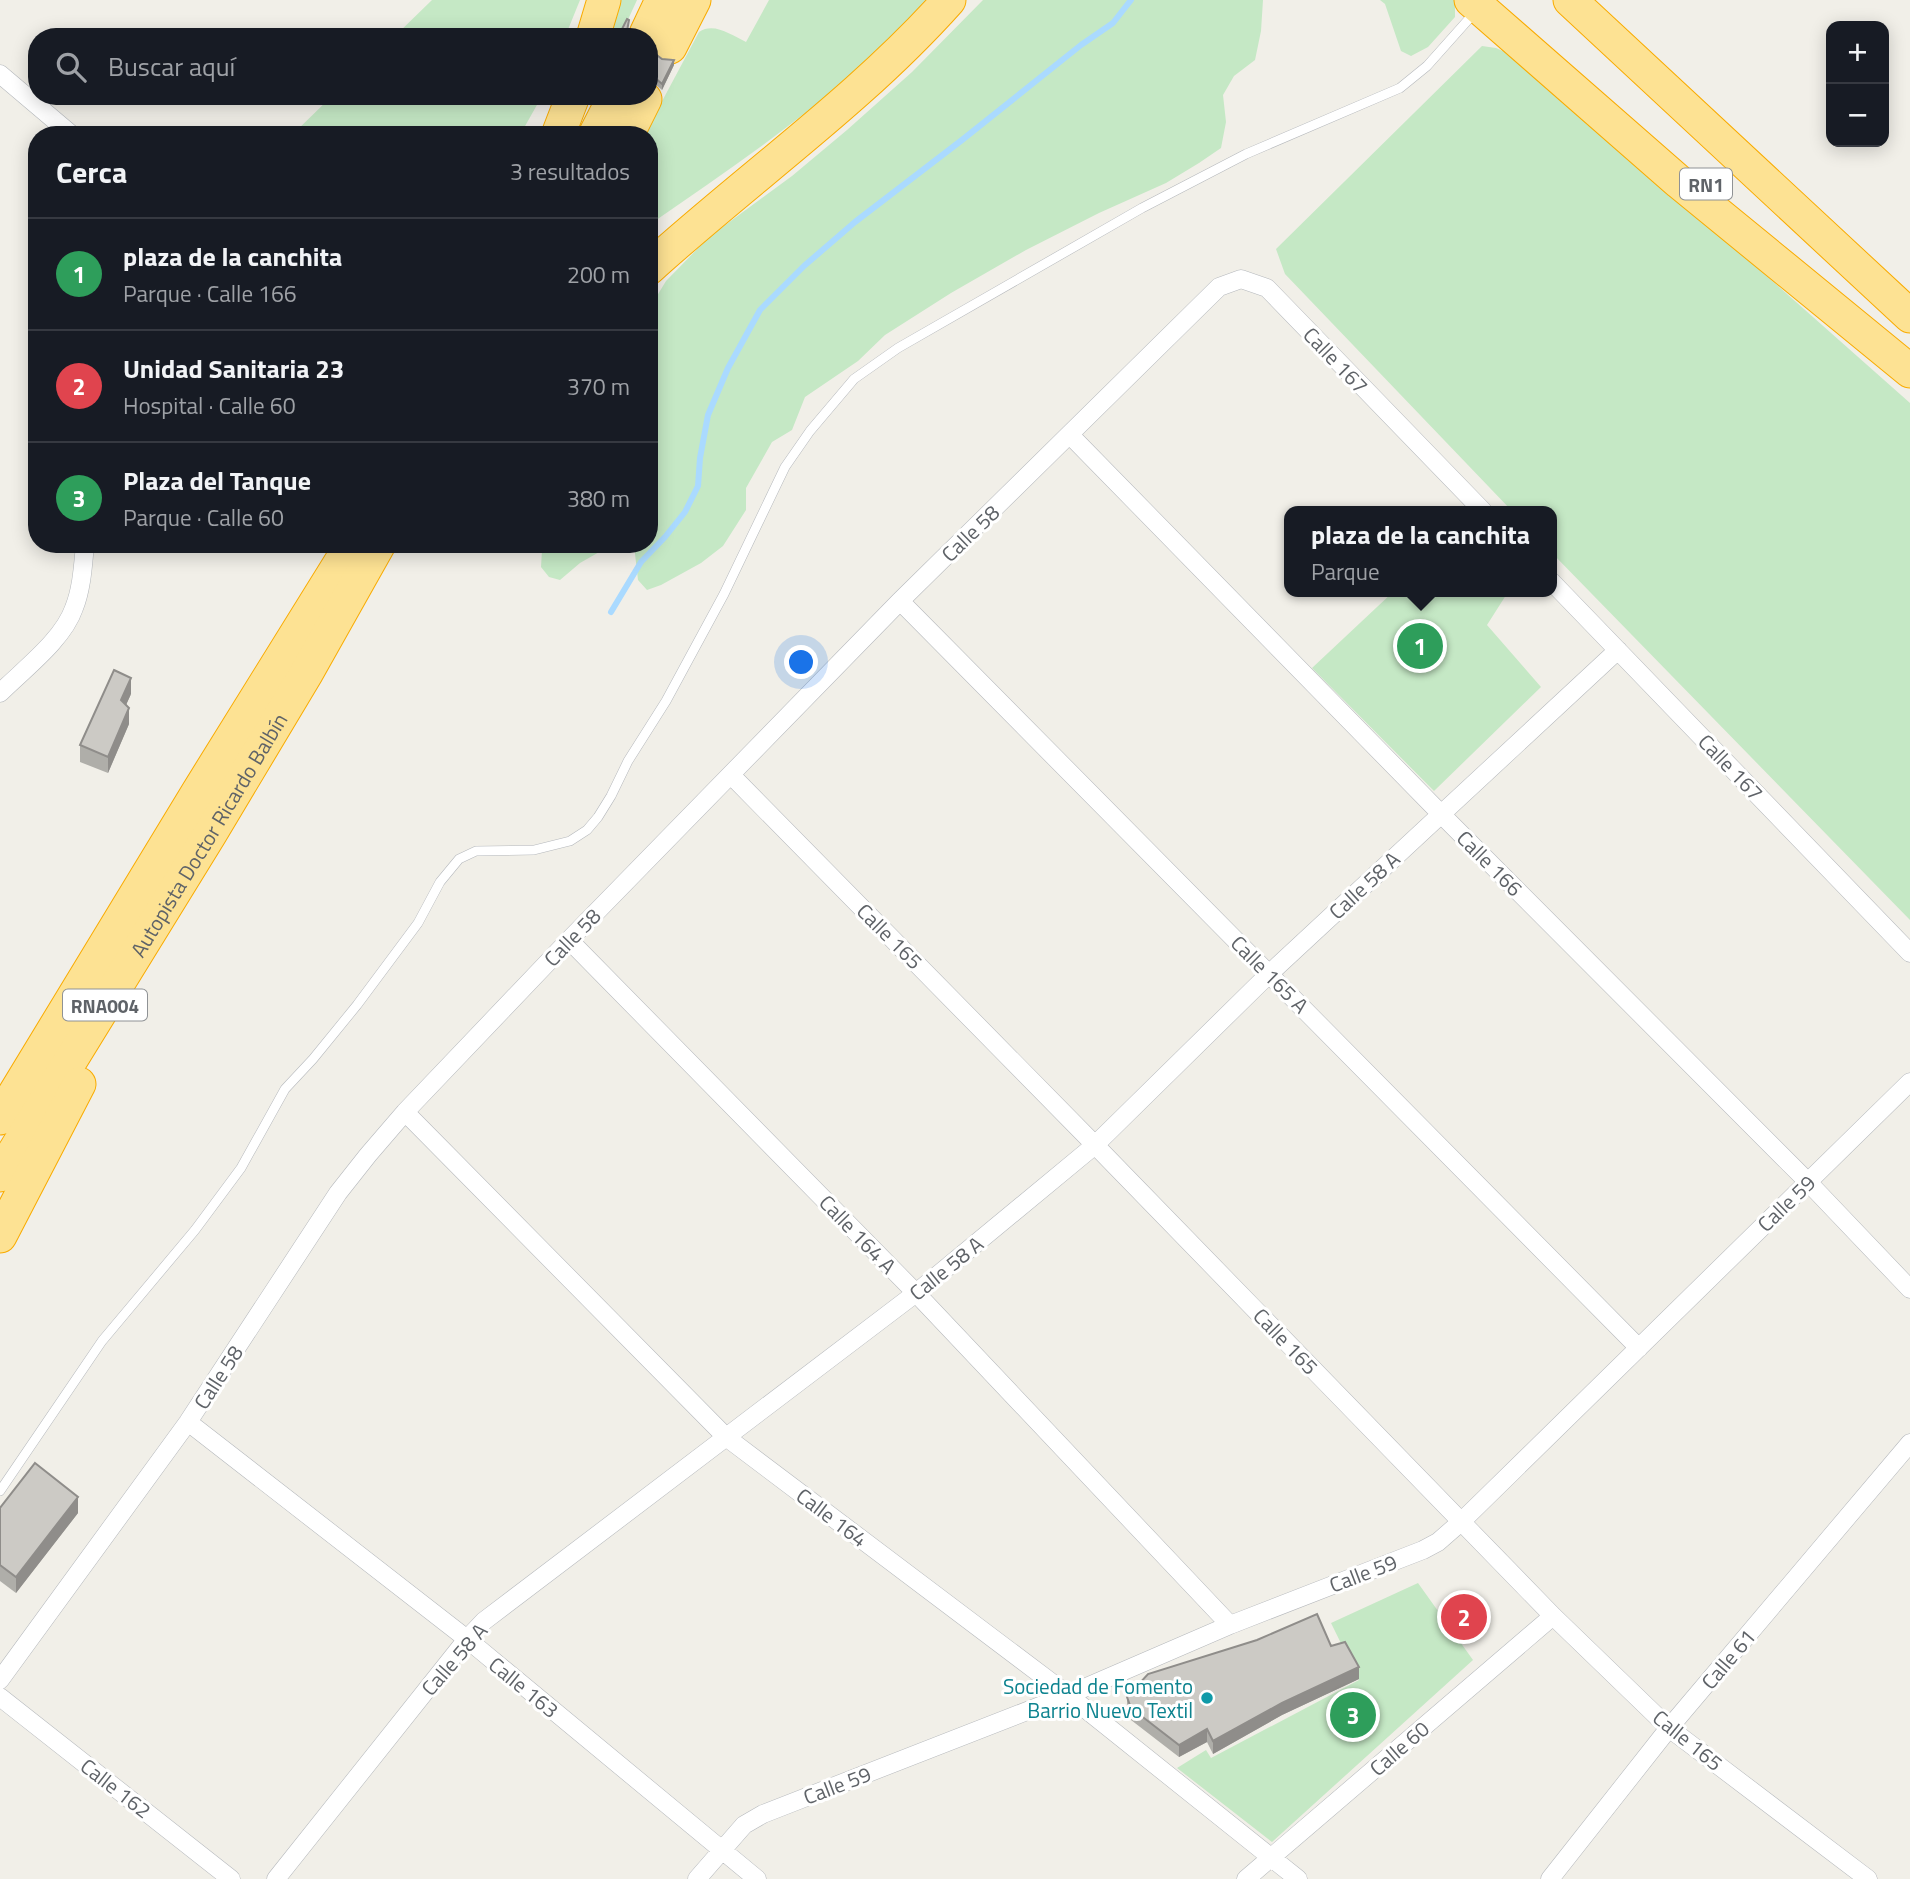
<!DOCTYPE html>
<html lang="es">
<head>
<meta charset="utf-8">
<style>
	:root { --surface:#171b24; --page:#20242c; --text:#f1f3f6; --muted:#9ea1a6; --line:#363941; --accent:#b45309 }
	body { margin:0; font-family:"Titillium Web",sans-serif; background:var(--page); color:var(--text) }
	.controls { position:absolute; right:21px; top:21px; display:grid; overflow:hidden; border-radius:14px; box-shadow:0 4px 18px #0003 }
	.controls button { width:63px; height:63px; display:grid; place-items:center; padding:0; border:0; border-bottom:2px solid var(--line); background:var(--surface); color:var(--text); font:35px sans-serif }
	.you { position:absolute; left:802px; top:663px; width:24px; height:24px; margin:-18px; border:5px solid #fff; border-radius:50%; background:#1a73e8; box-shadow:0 0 0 10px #1a73e833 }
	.badge { display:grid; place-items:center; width:46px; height:46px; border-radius:50%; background:var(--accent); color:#fff; font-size:23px; font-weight:700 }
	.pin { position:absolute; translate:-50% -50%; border:4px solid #fff; box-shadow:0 2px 7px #0006 }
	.popup { position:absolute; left:1284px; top:506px; width:273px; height:91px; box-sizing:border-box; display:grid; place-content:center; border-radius:14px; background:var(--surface); filter:drop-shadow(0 2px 5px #0005); font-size:23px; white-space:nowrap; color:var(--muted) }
	.popup b { font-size:26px; color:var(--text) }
	.popup::after { content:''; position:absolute; left:50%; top:100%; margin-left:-14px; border:14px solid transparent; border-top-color:var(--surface) }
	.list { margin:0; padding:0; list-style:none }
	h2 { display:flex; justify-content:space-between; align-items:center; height:91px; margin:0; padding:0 28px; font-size:30px }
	h2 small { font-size:23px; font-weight:400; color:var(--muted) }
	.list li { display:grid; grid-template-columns:46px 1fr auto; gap:21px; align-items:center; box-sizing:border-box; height:112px; padding:0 28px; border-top:2px solid var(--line) }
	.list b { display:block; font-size:26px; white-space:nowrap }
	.list p { margin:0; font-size:23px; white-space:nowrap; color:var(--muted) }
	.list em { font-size:23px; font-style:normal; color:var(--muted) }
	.icon { flex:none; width:38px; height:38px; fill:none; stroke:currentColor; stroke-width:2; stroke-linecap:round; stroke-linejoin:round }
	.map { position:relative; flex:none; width:1910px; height:1879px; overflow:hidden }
	.search { position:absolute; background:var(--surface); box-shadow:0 4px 18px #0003; left:28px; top:28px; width:630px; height:77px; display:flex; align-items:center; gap:18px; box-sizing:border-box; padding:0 24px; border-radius:28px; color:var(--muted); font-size:26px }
	.panel { position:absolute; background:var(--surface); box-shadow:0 4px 18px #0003; left:28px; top:126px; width:630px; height:427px; border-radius:28px }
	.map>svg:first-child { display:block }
	.green { fill:#c5e8c5 }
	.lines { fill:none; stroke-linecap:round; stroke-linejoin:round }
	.stream { stroke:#aadaff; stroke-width:6 }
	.lane-casing { stroke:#b5b8bc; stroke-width:10 }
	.street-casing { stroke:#b5b8bc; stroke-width:19 }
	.highway-casing { stroke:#f9ab00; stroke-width:35 }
	.lane { stroke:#fff; stroke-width:9 }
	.street { stroke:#fff; stroke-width:18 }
	.highway { stroke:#fde293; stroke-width:33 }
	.wall { fill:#afaea9 }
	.shaded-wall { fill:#8f8d8a }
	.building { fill:#cccac5; stroke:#8f8d8a; stroke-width:2 }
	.culture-dot { fill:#0f9aa8; stroke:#fff; stroke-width:2.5 }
	.labels { text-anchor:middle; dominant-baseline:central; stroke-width:6; stroke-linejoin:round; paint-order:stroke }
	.shield { fill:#fff; stroke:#8f9295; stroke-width:2 }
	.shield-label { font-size:19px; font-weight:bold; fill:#5f6368 }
	.street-label { font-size:21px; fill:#5f6368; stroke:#fff }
	.culture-label { font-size:21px; fill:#0d838f; stroke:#fff; text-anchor:end }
</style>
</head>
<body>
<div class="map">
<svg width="1910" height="1879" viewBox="0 0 1910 1879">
	<rect width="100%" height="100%" fill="#f1efe8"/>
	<!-- green -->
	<path class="green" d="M432,0H580L565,37H394Z
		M615,0H637L620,37H603Z
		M769,0H928C848,89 748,157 649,225V135H644L699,32C714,22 731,35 746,42Z
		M983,0H1263L1261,31L1255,60L1234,76L1223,95L1226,122L1221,148L1199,163L1166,183L1099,213L1026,250L951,293L885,335L858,361L805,397L792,430L772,442L746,488V510L723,546L701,563L661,585L647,590L638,580L634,545L608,547L580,563L560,580L549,577L541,567L542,550L545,544H649V309L666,281L709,237L792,176L847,130L912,72Z
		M1380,0H1455V17L1428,47L1411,56L1401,51L1385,4Z
		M1482,46L1496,48L1523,60L1910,403V920L1551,552V511H1512L1285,274L1276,249Z
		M332,96H542L520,135H292Z
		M1393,592H1508L1487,625L1541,687L1434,791L1312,668Z
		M1418,1583L1473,1660L1272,1842L1177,1768L1206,1750L1211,1758L1359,1680L1331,1623Z"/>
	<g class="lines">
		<!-- stream -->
		<path class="stream" d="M611,612L641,562L665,537L685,512L698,486L700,458L708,415L728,368L760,310L804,266L855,222L962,140L1081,45L1113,23L1131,0"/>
		<!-- lane casing -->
		<g class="lane-casing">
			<path id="lane" d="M0,1491L102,1341L195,1230L241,1168L285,1089L313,1059L357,1005L418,923L440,882L459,859L476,851L534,850L570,841L587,830L598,817L611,796L628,761L666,701L724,594L785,467L810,431L854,379L898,348L1142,208L1246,154L1400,88L1427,66L1476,11"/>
		</g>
		<!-- street casing -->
		<g class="street-casing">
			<path id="street" d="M0,74L72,135
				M1070,435L1441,814L1808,1182L1910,1289
				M1551,581L1910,953
				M900,601L1639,1348
				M0,693C24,669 63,640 74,608C82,588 83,565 85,544
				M731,775L1095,1145L1553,1616L1669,1728L1868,1879
				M569,940L916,1293L1230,1625
				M405,1112L726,1437L1068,1695L1298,1879
				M188,1422L467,1639L757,1879
				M0,1680L188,1422L338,1193L368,1155L405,1112L569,940L900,601L1219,287L1241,279L1267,288L1483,511
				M0,1697L231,1879
				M276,1879L467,1639L484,1621L916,1293L1095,1145L1269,974L1618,650
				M697,1879L744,1825L763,1814L1068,1695L1230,1625L1423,1550L1438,1542L1462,1521L1910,1082
				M1246,1879L1553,1616
				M1550,1879L1669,1728L1910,1443"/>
		</g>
		<!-- highway casing -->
		<g class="highway-casing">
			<g id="highway">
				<path d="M1471,0L1679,182L1910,371"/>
				<path d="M1570,0L1910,316"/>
				<path d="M646,34L662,0"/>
				<path d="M593,37L604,0"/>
				<path d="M670,47L694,0"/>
				<path d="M558,135L573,96"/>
				<path d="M595,135L615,96"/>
				<path d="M627,135L645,99"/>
				<path d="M649,268C748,178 860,100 949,0"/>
				<path d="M0,1118L198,792L352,544"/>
				<path id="s1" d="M0,1175L210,834L307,672L379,544"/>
				<path d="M0,1236L79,1084"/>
			</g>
		</g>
		<!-- lane -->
		<use href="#lane" class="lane"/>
		<!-- street -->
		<use href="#street" class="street"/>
		<!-- highway -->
		<use href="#highway" class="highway"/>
	</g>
	<!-- wall -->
	<path class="wall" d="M649,47L662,59L674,65L662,90L653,82L649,81Z
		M131,694L126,705L129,724L108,773L80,762V745Z
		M0,1508L78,1513L16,1593L0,1581Z
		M1359,1679L1282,1715L1213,1754L1207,1742L1179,1757L1131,1720L1127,1709V1697Z"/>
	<!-- shaded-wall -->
	<path class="shaded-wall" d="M674,60V65L662,90V84Z
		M131,678V694L121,716V700Z
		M129,708V724L108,773V757Z
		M78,1497V1513L16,1593V1577Z
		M1359,1667V1679L1282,1715L1213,1754V1741L1282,1703Z
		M1207,1729V1742L1179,1757V1745Z"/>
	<!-- building -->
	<path class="building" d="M627,19L629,20L627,31L629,37H618Z
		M652,46L654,53L662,59L674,60L662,84L653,76H649V47Z
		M114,670L131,678L121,700L129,708L108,757L80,745Z
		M35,1463L78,1497L16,1577L0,1565V1508Z
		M1317,1614L1331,1646L1345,1642L1359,1667L1282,1703L1213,1741L1207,1729L1179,1745L1131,1708L1127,1697L1148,1674L1257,1640Z"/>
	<!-- markers -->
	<circle class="culture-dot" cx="1207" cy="1698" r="7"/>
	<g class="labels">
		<!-- shield labels -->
		<g class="shield">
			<rect x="1680" y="168.5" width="52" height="31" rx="5"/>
			<rect x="63" y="989.5" width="84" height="31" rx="5"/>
		</g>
		<g class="shield-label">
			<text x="1706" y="184">RN1</text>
			<text x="105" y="1005">RNA004</text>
		</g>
		<!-- street labels -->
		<g class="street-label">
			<text transform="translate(1336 360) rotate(46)">Calle 167</text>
			<text transform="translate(970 533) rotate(-44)">Calle 58</text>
			<text transform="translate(1731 767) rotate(46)">Calle 167</text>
			<text stroke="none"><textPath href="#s1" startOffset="399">Autopista Doctor Ricardo Balbín</textPath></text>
			<text transform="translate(1490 863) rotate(45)">Calle 166</text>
			<text transform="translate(1364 885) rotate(-43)">Calle 58 A</text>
			<text transform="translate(890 936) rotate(45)">Calle 165</text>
			<text transform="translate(572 937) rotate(-46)">Calle 58</text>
			<text transform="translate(1270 974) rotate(45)">Calle 165 A</text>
			<text transform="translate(1786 1203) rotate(-44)">Calle 59</text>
			<text transform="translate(858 1234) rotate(46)">Calle 164 A</text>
			<text transform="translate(946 1268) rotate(-39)">Calle 58 A</text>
			<text transform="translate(1286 1341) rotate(46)">Calle 165</text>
			<text transform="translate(218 1377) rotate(-57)">Calle 58</text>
			<text transform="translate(832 1517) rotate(37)">Calle 164</text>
			<text transform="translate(1363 1573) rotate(-21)">Calle 59</text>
			<text transform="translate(454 1659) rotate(-49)">Calle 58 A</text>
			<text transform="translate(1728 1659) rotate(-50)">Calle 61</text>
			<text transform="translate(524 1687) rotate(39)">Calle 163</text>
			<text transform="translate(1688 1740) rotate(39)">Calle 165</text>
			<text transform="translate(1399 1748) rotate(-41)">Calle 60</text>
			<text transform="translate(837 1785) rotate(-21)">Calle 59</text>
			<text transform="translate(116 1788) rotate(38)">Calle 162</text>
		</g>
		<!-- culture labels -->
		<g class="culture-label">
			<text x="1193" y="1686">Sociedad de Fomento<tspan x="1193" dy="24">Barrio Nuevo Textil</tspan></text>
		</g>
	</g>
</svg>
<div class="controls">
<button>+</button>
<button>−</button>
</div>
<div class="you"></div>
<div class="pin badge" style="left:1420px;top:646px;background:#2e9e5b">1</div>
<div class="popup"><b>plaza de la canchita</b>Parque</div>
<div class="pin badge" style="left:1464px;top:1617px;background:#e0444e">2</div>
<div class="pin badge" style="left:1353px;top:1715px;background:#2e9e5b">3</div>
<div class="search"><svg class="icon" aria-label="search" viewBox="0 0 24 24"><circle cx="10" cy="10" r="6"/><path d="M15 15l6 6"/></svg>Buscar aquí</div>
<section class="panel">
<h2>Cerca<small>3 resultados</small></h2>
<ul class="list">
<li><span class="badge" style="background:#2e9e5b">1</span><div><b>plaza de la canchita</b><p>Parque · Calle 166</p></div><em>200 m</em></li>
<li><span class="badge" style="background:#e0444e">2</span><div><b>Unidad Sanitaria 23</b><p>Hospital · Calle 60</p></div><em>370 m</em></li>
<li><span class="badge" style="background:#2e9e5b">3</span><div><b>Plaza del Tanque</b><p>Parque · Calle 60</p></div><em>380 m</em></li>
</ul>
</section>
</div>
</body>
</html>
